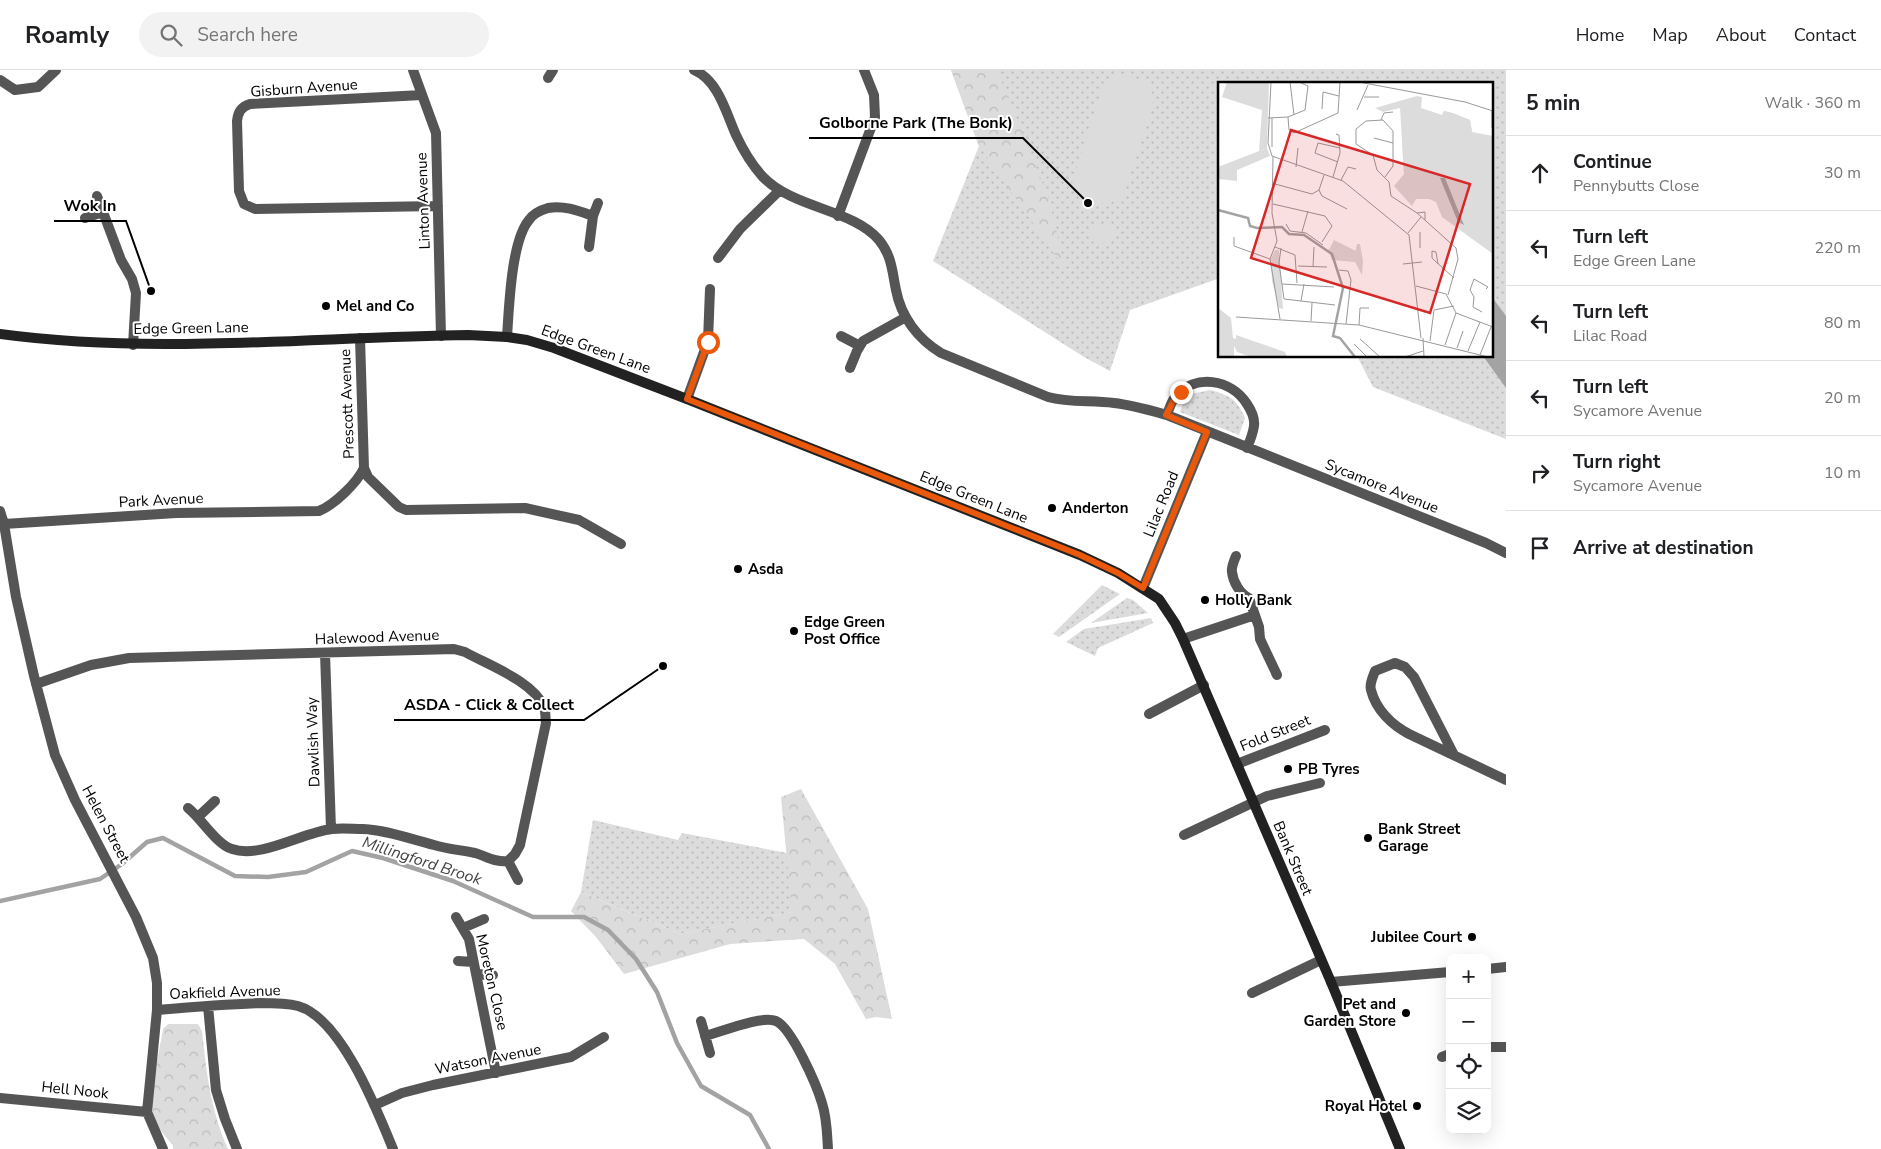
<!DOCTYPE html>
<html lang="en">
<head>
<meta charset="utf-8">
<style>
	:root { --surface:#fff; --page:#f2f2f2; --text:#202124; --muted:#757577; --line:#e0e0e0 }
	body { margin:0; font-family:"Nunito Sans",sans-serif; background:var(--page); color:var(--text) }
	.controls { position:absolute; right:15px; bottom:15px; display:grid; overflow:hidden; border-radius:10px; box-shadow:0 5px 20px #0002 }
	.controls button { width:45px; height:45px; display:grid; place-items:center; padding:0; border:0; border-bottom:1px solid var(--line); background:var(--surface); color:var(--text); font:25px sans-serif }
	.stop { position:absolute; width:15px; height:15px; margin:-11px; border:4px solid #ea580c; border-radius:50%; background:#fff }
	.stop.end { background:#ea580c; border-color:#fff; box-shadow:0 1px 5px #0008 }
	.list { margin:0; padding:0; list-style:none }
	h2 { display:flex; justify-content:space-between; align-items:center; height:65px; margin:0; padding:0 20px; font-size:21px }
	h2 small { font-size:16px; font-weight:400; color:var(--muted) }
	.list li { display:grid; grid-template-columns:32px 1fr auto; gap:15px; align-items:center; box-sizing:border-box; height:75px; padding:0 20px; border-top:1px solid var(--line) }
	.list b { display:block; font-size:19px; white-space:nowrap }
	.list p { margin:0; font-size:16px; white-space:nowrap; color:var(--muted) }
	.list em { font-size:16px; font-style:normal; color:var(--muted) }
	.icon { flex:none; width:28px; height:28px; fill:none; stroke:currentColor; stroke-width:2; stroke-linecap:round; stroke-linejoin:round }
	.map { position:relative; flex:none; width:1506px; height:1079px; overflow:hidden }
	header { display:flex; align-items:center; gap:30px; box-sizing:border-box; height:70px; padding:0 25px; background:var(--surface); border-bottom:1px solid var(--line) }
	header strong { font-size:24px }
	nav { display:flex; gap:28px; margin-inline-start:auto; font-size:18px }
	.search { width:350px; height:45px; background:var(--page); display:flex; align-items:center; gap:12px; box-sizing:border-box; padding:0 18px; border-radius:28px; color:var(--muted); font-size:19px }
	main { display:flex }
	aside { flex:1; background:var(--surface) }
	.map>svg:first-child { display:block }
	.grass { fill:url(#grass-dots) }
	.forest { fill:url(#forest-crowns) }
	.garden { fill:#dcdcdc }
	.water { fill:#a3a3a3 }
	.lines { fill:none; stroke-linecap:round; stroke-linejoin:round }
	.stream { stroke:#a3a3a3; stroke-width:4.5 }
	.street { stroke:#555; stroke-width:10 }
	.secondary { stroke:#222; stroke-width:10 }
	.route { stroke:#ea580c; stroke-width:6 }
	.poi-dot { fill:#000; stroke:#fff; stroke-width:2 }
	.labels { text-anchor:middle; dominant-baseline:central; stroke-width:4; stroke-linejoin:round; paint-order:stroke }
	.street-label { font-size:15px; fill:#000; stroke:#fff }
	.poi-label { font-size:15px; font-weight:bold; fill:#000; stroke:#fff; text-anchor:start }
	.water-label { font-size:16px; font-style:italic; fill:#444; stroke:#fff }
	.inset-river { fill:none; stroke:#a3a3a3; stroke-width:2.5 }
	.inset-road { fill:none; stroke:#999; stroke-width:1 }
	.view { fill:#d62828; fill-opacity:0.15; stroke:#d62828; stroke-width:2.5 }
	.inset-edge { fill:none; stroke:#000; stroke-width:2.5 }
	.leader { fill:none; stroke:#000; stroke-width:2 }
	.callout-dot { fill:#000; stroke:#fff; stroke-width:2 }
	.callout-label { font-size:16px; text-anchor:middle; font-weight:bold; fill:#000; stroke:#fff; stroke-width:4; stroke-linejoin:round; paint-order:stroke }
</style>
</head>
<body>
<header>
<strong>Roamly</strong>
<div class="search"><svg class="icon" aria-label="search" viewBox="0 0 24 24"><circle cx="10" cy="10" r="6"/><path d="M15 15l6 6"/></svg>Search here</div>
<nav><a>Home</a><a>Map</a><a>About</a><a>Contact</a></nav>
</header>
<main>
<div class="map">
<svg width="1506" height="1079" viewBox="0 0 1506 1079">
	<defs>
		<pattern id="grass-dots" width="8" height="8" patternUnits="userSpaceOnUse" patternTransform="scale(1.25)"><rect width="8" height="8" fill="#dcdcdc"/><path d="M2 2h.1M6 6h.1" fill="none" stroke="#bbb" stroke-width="1.8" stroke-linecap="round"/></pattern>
		<pattern id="forest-crowns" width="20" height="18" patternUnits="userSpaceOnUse" patternTransform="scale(1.25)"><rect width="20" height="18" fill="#dcdcdc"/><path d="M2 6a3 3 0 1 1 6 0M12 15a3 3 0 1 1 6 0" fill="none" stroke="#bbb"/></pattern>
	</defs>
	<rect width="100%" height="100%" fill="#fff"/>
	<!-- grass -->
	<path class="grass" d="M951,0H1506V369L1373,317L1357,286H1492V14H1220V208L1130,240L1110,301L1084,287L933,191L979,76Z
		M1210,320C1229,325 1237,329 1245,348L1239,365L1180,342L1186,325Z
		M1102,515L1120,524L1059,567L1053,564Z
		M1127,528L1133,530L1148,543L1091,553Z
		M1151,548L1153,553L1098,578L1095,586L1066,572L1084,559Z
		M593,750L678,770L682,763L787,783L793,842L680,864L581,822Z"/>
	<!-- forest -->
	<path class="forest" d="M951,0H997L1049,129L1065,199L979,76Z
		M801,719L868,839L892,949L876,947L866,949L835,894L804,869L730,874L624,904L596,867L571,841L581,822L680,864L792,842L781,727Z
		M168,954H198L202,961C207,1005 210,1038 228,1079H173V1075C164,1066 154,1053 152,1039C149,1018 160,981 163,959Z"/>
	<!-- garden -->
	<path class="garden" d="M1124,5C1143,10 1155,13 1153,36L1122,128C1105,138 1079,135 1072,113L1103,17L1113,6Z
		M1108,153C1116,157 1117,162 1115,170L1097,175L1092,171L1091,161L1094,157Z"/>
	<!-- water -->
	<path class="water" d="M1492,227L1506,246V318L1483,286H1492Z"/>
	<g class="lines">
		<!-- stream -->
		<path class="stream" d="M0,831L100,809L122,794L147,772L163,768L235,806L268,807L306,802L352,781L383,788L453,811L533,847H584L608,860L636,889L657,922L677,973L701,1016L750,1045L769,1079"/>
		<!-- street -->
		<path class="street" d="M413,0L436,63L441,266
			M694,0C719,11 726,43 736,65C743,80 752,95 763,107C794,139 853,139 879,170C892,186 892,201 896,220C901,247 918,269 941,283L1048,327C1070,333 1091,330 1114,333C1132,335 1149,340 1167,345L1486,473L1506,483
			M548,8L553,0
			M0,10L15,20L38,17L56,0
			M422,25L250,34C241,37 238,42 237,51L239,121L244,134L255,139L438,136
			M97,126L121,190L132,209L136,223L133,275
			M838,146L875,47L874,25L864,0
			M85,148L103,142
			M589,177L593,146L598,133
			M718,188L740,159L780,120
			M841,266L860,276
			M507,267C509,239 511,171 529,150C533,144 541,140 548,138C564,135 579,141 593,146
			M360,268L364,398L368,407L399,437L406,440L525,438L579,450L621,474
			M850,298L857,281L863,271L906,247
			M687,329L708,271L710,219
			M1167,345C1169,339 1171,332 1175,327C1195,303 1231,309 1247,334C1251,340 1255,348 1254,356C1253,363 1250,371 1247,378
			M0,441L4,454L16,527L34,606L55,685L75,730L136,847L153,888L157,913V940L147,1042L163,1079
			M4,454L176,443L319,441C334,435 357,413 364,398
			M1236,486C1234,491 1231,497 1232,502C1233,512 1240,524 1249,528L1259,557L1260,569L1277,605
			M1143,518L1207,362
			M1183,569L1255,545
			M325,583L331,759
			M36,614L91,595L129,588L454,579L465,582C488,595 533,611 544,637C546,642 545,647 546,653L520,775L515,784L508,791
			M1149,644L1204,615
			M1454,685L1414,607L1405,597L1395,593L1375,601C1373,607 1369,614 1371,620C1376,640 1392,655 1409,664L1506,710
			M1237,694L1325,660
			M188,738C201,748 217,775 232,779C261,789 303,762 332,759C342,758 353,759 363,759C387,760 410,769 434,775C447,779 461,780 475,783C486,786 496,793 508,791L518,810
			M199,746L215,731
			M1184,765L1267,726L1320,713
			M456,847L469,869L496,1003
			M463,858L484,849
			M458,891L473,892
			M1487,899L1506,897
			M477,904L493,905
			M1331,912L1450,902
			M1252,923L1321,890
			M208,936L216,1020L225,1049L237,1079
			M157,940C191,937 226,934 260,933C273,933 286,933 298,936C341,948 377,1040 393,1079
			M701,951L710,983
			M705,966C721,962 761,945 776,951C792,958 817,1016 822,1033C827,1048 827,1064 828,1079
			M1487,977H1506
			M1442,987L1450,984
			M0,1028L147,1042
			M375,1035L402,1023L433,1015L571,987L604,967"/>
		<!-- secondary -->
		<path class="secondary" d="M0,264C155,285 312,267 468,265L507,267L527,270L554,278L687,329L1080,485L1118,503L1159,529L1175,553L1183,569L1331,912L1400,1079"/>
	</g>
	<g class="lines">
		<!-- route -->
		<path class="route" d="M708,272L687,329L1080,485L1118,503L1143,518L1207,362L1166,345L1175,328L1181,322"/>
	</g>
	<!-- markers -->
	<g class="poi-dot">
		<circle cx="326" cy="236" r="5"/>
		<circle cx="1052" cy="438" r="5"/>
		<circle cx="738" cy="499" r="5"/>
		<circle cx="1205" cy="530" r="5"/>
		<circle cx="794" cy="561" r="5"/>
		<circle cx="1288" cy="699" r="5"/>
		<circle cx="1368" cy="768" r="5"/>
		<circle cx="1472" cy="867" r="5"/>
		<circle cx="1406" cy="943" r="5"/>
		<circle cx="1417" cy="1036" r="5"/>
	</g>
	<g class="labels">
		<!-- street labels -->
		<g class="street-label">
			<text transform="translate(304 18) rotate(-4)">Gisburn Avenue</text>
			<text transform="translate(423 131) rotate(-92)">Linton Avenue</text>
			<text transform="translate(191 258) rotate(-1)">Edge Green Lane</text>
			<text transform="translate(596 279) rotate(20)">Edge Green Lane</text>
			<text transform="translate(347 334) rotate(-92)">Prescott Avenue</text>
			<text transform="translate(1382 416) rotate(22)">Sycamore Avenue</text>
			<text transform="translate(974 427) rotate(22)">Edge Green Lane</text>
			<text transform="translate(161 430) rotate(-3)">Park Avenue</text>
			<text transform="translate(1161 434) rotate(-68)">Lilac Road</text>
			<text transform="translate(377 567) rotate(-2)">Halewood Avenue</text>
			<text transform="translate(1275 663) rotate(-22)">Fold Street</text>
			<text transform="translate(313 672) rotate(-92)">Dawlish Way</text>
			<text transform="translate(106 754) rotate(62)">Helen Street</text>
			<text transform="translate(1293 788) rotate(67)">Bank Street</text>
			<text transform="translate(492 912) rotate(77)">Moreton Close</text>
			<text transform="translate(225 922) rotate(-2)">Oakfield Avenue</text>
			<text transform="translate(488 989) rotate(-11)">Watson Avenue</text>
			<text transform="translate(75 1020) rotate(6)">Hell Nook</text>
		</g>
		<!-- poi labels -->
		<g class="poi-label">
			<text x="336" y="236">Mel and Co</text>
			<text x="1062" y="438">Anderton</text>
			<text x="748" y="499">Asda</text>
			<text x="1215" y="530">Holly Bank</text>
			<text x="804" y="552">Edge Green<tspan x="804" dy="17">Post Office</tspan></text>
			<text x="1298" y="699">PB Tyres</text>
			<text x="1378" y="759">Bank Street<tspan x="1378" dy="17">Garage</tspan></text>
			<text x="1462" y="867" text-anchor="end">Jubilee Court</text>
			<text x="1396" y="934" text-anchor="end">Pet and<tspan x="1396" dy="17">Garden Store</tspan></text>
			<text x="1407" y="1036" text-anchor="end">Royal Hotel</text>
		</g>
		<!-- water labels -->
		<g class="water-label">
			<text transform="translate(422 791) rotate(18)">Millingford Brook</text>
		</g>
	</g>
	<!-- overview -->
	<g transform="translate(1218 12)">
		<rect width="275" height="275" fill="#fff"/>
		<path d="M9,0H51L49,66L41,69L44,28L4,15ZM199,14L204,15L203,26L224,33L226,29L235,31L252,38L254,50L275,54V172L224,135L218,120L211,117H198L194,124L176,104L186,92L182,26L165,30L157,26ZM116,158L138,169L136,177L122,175L112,166Z" fill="#dcdcdc"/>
		<path d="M226,29L252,38L254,50L275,56L252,62L247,46L224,33ZM219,38L218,48L206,51L208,42ZM229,41L241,48L240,66L237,53L224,42ZM216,55H223L229,64L224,83L219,87L211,58ZM184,58L190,64L192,110L186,92ZM49,66L52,74L19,88V99L0,97V85ZM257,146L267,147L275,157V167L254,151ZM139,162H142L145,179L144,193L137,180L114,178L110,168L112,166L122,175L136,177ZM57,168H61L65,227L61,226L54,199L53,177Z" fill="#dcdcdc"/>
		<path d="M0,226L13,236L15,256L18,257V253L67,270L69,275H33L19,270L16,264V275H0Z" fill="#dcdcdc"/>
		<path d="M222,96H227L246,143L240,140Z" fill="#a3a3a3"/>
		<path class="inset-river" d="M0,128L30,136L32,144L39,146L64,145L71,152L86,153L114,172L125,206L115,254L122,256L137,275"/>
		<path class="inset-road" d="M53,0L50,61L54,74L125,99L191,153L203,256M72,0L76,33M141,0L247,20L275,29M146,15H161M104,27L105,10L121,14M139,28L150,3M70,35L71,48L76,51L120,31L122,0M50,36L70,35L87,28L90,4L81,0M163,38L166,31L175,30M274,46V29M156,56L175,61M54,65V36M55,75L54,131L59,159L52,177L62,237M120,80L97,71L100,61L122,66M78,85L80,66M106,93L101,108L104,114L129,127M115,95L122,71L121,53L118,52M167,95L175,84V49L165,38L148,39L138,47V62L155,73L159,88L171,100L173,114L199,131L238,166L240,177L230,213M123,98L130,85L138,87M57,102L94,112L101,108M55,122L107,134L114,144L104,160M199,131L207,130V138M68,142L72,149L88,151L105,163M84,150L90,129M202,150V166M190,151L203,135M16,155V164L52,177M57,165L77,173L79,201M63,166L61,181L66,217L117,223M185,182L204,180M220,182L218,170L214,169V176L216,178L236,196M80,184L109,185M95,185L96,165M121,188L130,189L133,198L128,242M64,202L116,205M198,204L228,212L238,231M83,219L86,202M264,230L255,225L256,215L252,208L256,197L270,205L268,207M238,231L275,245M18,235L141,243L270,275M93,239L94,221M141,243L142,226H151M205,256L206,275M142,257L162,275M212,259L216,228L236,224M136,262L149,275M227,263L238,231M239,266L245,249M250,269L262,240M262,273L273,245M187,275L205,269"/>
		<path class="view" d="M73,48L252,102L212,231L33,176Z"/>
		<rect width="275" height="275" class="inset-edge"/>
	</g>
	<!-- callouts -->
	<path class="leader" d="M1088 133L1023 68H809M151 221L126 151H54M663 596L584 650H394"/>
	<g class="callout-dot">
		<circle cx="1088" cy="133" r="5"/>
		<circle cx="151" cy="221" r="5"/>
		<circle cx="663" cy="596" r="5"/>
	</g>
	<g class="callout-label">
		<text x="916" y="58">Golborne Park (The Bonk)</text>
		<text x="90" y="141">Wok In</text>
		<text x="489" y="640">ASDA - Click &amp; Collect</text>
	</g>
</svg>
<div class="controls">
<button>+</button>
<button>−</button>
<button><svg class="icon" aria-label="locate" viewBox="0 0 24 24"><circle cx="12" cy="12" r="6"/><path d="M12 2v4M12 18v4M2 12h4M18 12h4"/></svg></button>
<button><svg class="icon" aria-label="layers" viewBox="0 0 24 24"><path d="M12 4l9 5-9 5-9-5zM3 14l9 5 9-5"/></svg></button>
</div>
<div class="stop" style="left:708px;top:272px"></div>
<div class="stop end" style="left:1181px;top:322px"></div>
</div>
<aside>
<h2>5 min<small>Walk · 360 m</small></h2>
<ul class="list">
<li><svg class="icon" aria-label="ahead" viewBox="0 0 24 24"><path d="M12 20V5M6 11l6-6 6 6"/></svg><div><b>Continue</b><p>Pennybutts Close</p></div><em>30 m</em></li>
<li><svg class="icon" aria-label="left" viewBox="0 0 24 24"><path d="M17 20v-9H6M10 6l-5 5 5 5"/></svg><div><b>Turn left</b><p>Edge Green Lane</p></div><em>220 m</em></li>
<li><svg class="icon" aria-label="left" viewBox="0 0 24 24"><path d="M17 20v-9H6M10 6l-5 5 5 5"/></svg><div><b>Turn left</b><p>Lilac Road</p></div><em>80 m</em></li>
<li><svg class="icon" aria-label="left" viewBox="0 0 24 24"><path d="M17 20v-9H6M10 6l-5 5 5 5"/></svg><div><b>Turn left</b><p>Sycamore Avenue</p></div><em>20 m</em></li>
<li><svg class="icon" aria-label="right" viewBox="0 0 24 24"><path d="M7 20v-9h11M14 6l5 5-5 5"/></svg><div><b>Turn right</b><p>Sycamore Avenue</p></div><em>10 m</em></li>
<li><svg class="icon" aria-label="arrive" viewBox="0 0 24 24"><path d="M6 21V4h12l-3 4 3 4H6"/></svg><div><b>Arrive at destination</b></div></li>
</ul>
</aside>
</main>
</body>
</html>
